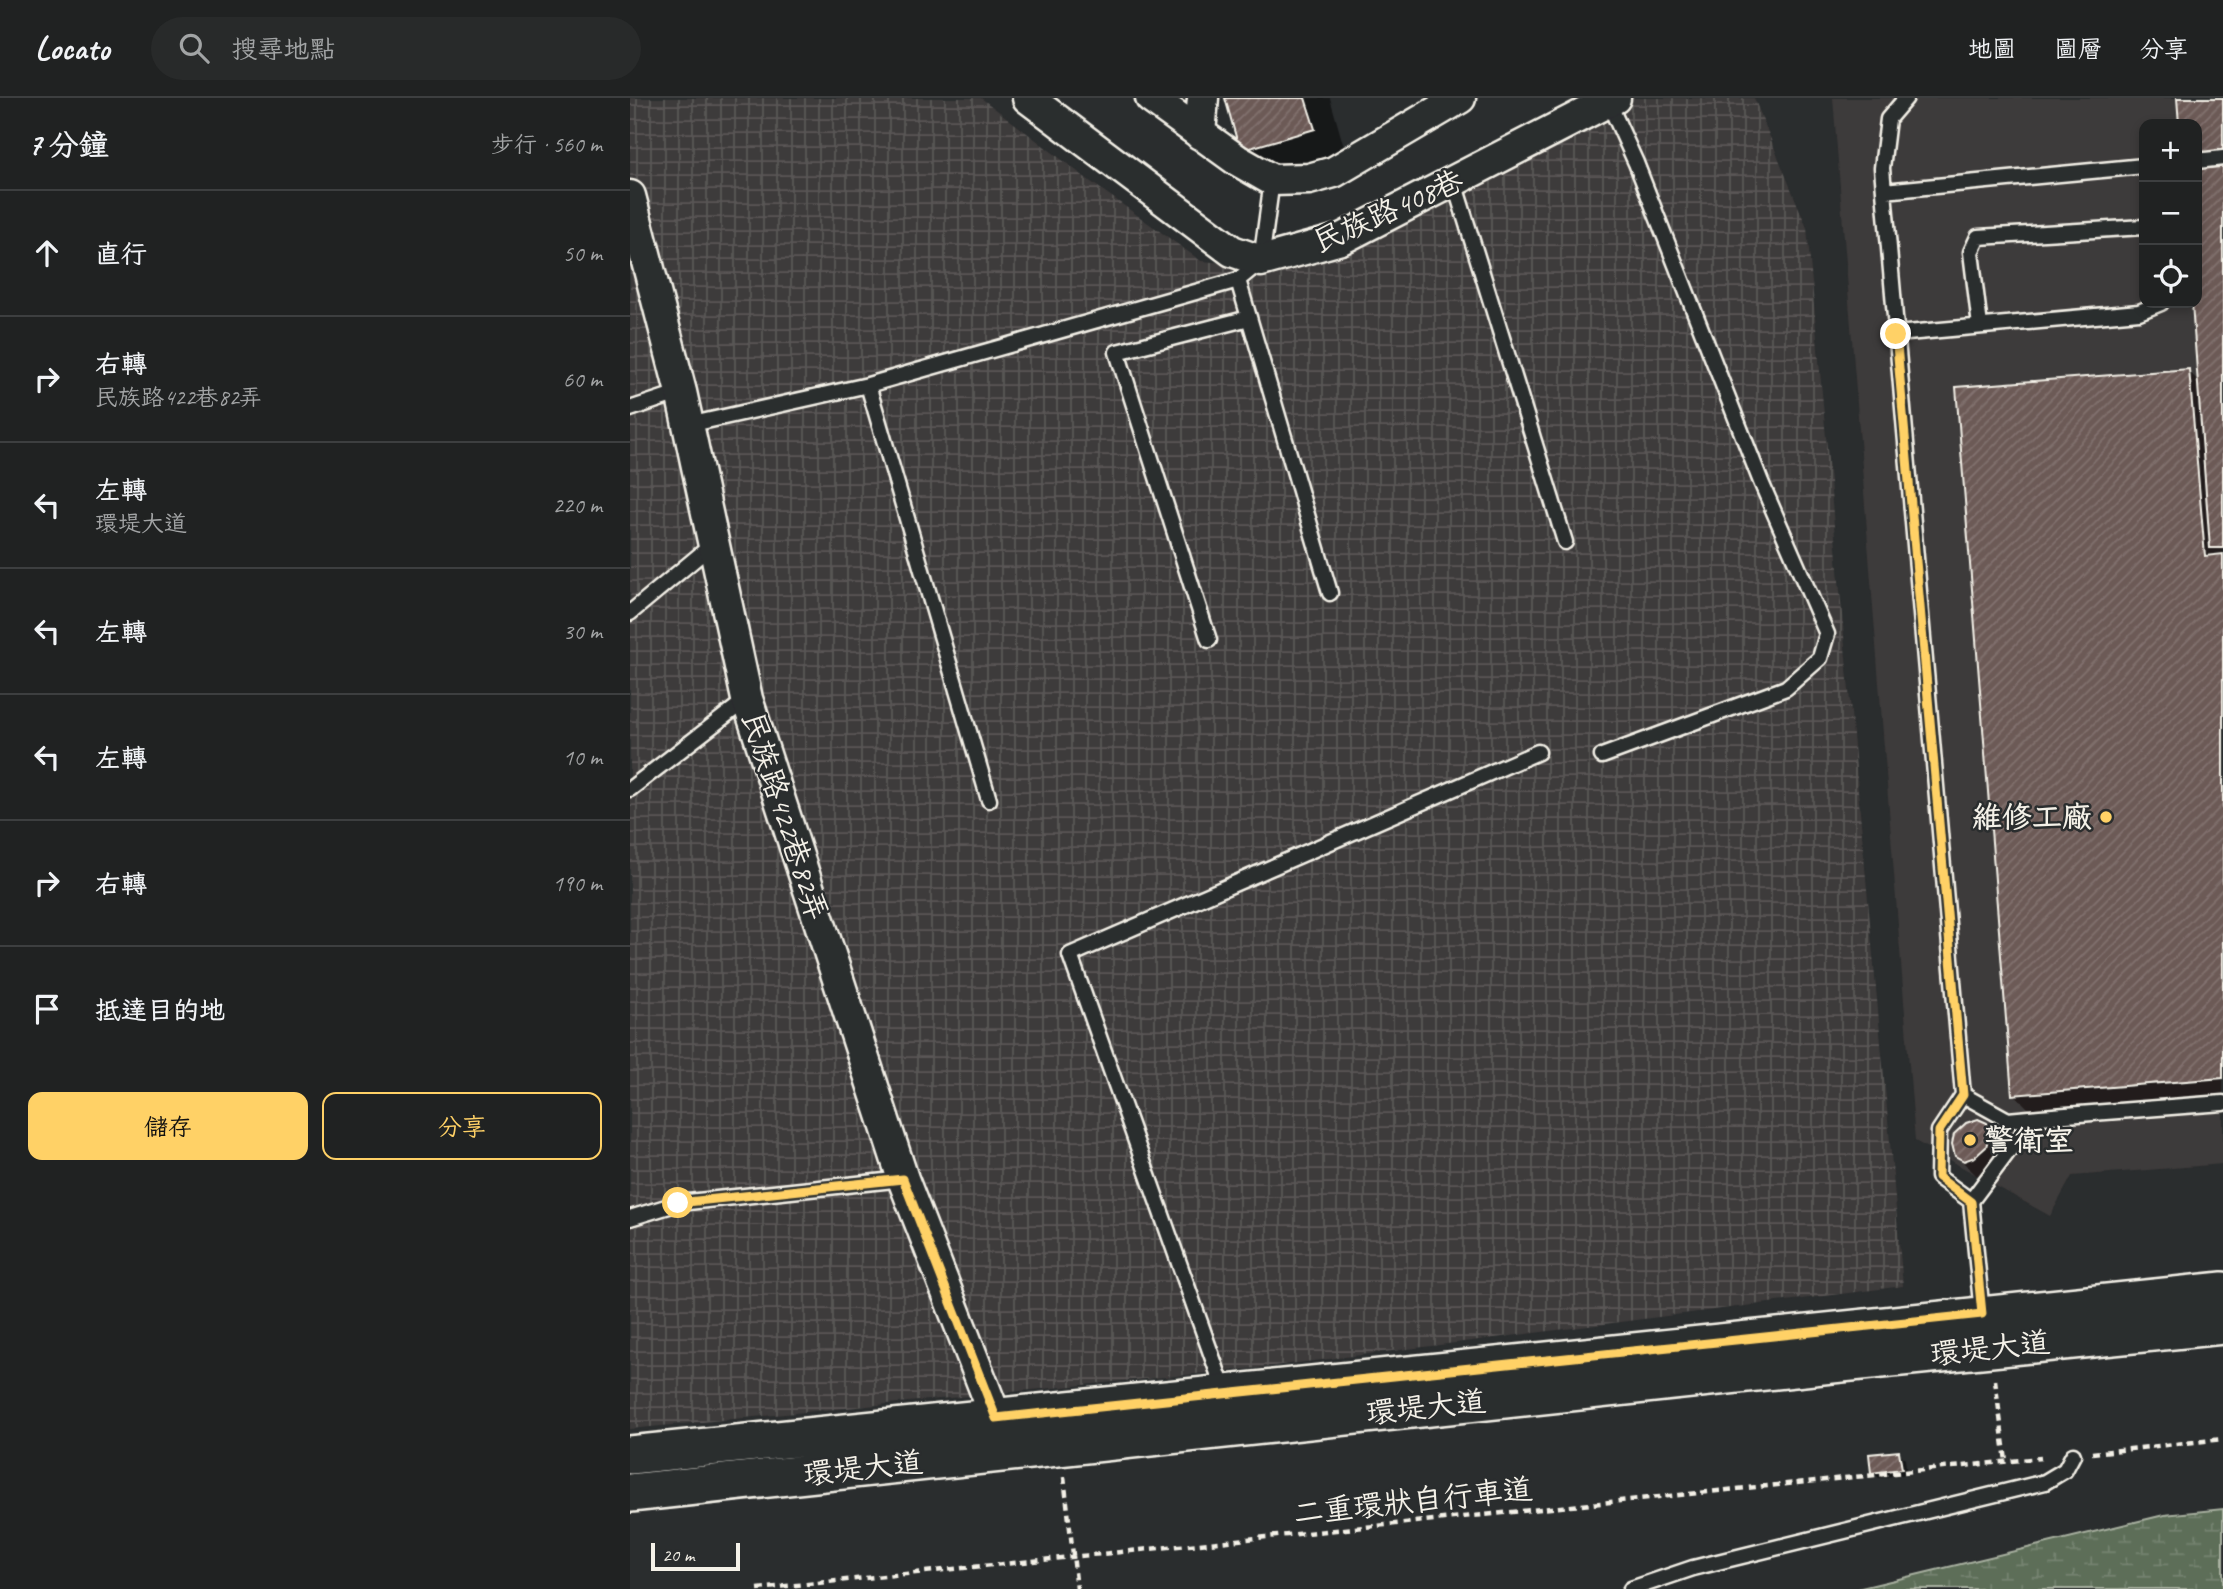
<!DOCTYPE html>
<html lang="zh-TW">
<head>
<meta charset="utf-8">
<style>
	:root { --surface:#202222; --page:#282a2a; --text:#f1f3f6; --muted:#a2a4a5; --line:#3d3f40; --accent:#ffd166 }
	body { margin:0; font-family:Caveat,"LXGW WenKai TC",sans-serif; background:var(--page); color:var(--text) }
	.controls { position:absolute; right:21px; top:21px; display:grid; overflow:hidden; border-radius:14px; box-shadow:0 4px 10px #0003 }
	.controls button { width:63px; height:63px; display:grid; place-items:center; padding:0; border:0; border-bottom:2px solid var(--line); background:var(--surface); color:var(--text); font:35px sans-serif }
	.scale { position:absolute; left:21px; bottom:18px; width:89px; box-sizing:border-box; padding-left:7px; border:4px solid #f4f1e8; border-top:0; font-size:19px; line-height:24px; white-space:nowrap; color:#f4f1e8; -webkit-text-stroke:5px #2a2d2e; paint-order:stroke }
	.stop { position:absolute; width:21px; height:21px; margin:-16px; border:5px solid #ffd166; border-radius:50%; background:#fff }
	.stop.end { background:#ffd166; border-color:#fff; box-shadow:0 2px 7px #0008 }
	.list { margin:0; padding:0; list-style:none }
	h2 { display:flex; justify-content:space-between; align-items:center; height:91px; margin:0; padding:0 28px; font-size:30px }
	h2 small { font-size:23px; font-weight:400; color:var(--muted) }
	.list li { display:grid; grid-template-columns:46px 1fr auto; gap:21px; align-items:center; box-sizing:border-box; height:126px; padding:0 28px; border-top:2px solid var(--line) }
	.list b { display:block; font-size:26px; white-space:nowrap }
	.list p { margin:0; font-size:23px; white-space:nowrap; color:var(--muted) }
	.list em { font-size:23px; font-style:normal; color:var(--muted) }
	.actions { display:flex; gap:14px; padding:21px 28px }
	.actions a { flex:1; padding:16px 0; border:2px solid var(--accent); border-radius:14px; text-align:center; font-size:24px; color:var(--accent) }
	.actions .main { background:var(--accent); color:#111 }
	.icon { flex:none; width:38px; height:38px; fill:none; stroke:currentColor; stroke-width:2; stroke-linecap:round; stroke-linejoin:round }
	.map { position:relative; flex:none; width:1593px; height:1491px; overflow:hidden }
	header { display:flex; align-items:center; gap:42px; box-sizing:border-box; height:98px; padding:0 35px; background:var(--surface); border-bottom:2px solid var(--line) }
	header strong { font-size:33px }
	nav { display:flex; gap:38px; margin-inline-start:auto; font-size:24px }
	.search { width:490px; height:63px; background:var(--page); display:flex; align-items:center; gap:18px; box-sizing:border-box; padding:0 24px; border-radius:38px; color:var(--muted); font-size:26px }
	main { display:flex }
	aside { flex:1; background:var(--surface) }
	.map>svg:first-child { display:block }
	.built { fill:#3e3a3a; fill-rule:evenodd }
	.industrial { fill:url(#industrial-grid) }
	.wetland { fill:url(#wetland-marsh); stroke:#a8b0a0; stroke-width:2 }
	.shadow { fill:#0007 }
	.building { fill:url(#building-hatch); stroke:#f4f1e8; stroke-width:2 }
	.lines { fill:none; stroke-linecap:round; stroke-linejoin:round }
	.service-casing { stroke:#f4f1e8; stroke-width:19 }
	.minor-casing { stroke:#f4f1e8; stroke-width:35 }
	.tertiary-casing { stroke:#f4f1e8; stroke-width:42 }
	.path { stroke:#f4f1e8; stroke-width:4.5; stroke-dasharray:7 5; stroke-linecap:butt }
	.service { stroke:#2a2d2e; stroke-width:14 }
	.minor { stroke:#2a2d2e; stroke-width:30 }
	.tertiary { stroke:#2a2d2e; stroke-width:37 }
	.route { stroke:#ffd166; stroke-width:9 }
	.poi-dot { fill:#ffd166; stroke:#2a2d2e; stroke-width:2.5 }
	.labels { text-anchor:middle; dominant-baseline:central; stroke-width:5; stroke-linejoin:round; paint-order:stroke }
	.street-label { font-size:30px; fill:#f4f1e8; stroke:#2a2d2e }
	.poi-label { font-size:30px; font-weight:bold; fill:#f4f1e8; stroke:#2a2d2e; text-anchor:end }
</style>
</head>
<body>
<header>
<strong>Locato</strong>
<div class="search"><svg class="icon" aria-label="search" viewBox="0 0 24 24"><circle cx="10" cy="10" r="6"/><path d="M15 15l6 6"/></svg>搜尋地點</div>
<nav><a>地圖</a><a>圖層</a><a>分享</a></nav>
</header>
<main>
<aside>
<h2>7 分鐘<small>步行 · 560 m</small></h2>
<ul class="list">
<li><svg class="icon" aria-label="ahead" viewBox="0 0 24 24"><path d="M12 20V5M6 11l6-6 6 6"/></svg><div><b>直行</b></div><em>50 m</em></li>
<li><svg class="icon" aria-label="right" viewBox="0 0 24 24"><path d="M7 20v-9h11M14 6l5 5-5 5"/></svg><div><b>右轉</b><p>民族路422巷82弄</p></div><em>60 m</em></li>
<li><svg class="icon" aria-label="left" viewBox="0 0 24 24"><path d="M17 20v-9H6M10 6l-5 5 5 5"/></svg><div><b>左轉</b><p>環堤大道</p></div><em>220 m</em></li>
<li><svg class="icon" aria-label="left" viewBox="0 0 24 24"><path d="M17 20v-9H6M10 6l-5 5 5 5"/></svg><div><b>左轉</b></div><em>30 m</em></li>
<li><svg class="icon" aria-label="left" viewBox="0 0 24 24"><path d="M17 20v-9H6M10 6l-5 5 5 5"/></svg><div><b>左轉</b></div><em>10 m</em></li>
<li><svg class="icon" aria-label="right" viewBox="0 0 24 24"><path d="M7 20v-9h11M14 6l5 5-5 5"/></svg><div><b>右轉</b></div><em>190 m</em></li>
<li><svg class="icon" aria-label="arrive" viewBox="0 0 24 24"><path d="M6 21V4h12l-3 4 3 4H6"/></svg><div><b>抵達目的地</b></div></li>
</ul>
<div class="actions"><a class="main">儲存</a><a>分享</a></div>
</aside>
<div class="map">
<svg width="1593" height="1491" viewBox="0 0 1593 1491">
	<defs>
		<pattern id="industrial-grid" width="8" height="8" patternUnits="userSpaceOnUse" patternTransform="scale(1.75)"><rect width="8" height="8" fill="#3e3a3a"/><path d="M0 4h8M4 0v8" fill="none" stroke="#5a5756"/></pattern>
		<pattern id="wetland-marsh" width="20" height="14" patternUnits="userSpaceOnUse" patternTransform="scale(1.75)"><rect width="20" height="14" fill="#5d6e58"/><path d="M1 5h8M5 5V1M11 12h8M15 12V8" fill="none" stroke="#758370"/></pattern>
		<pattern id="building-hatch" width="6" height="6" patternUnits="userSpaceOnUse" patternTransform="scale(1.75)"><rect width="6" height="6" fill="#6c5a57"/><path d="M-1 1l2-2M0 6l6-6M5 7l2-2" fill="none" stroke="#82726f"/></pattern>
	</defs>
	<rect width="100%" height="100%" fill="#2a2d2e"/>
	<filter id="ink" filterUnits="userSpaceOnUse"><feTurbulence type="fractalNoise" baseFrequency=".0143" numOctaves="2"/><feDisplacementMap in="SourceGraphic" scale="14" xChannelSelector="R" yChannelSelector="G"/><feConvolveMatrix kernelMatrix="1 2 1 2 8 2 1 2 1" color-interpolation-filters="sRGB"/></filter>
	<g filter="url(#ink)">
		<!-- built -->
		<path class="built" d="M1203,0H1593V1066L1442,1078L1420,1118L1285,1043ZM1514,26H1567V205H1514Z"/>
		<!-- industrial -->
		<path class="industrial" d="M0,0H351L461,84L571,163L619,167L666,154L960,0H1124L1177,130L1273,1188L628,1270L0,1331Z"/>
		<!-- wetland -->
		<path class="wetland" d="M1593,1411V1491H1227L1534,1417Z"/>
		<!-- shadow -->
		<path class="shadow" d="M542,0H591L592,4L563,12Z
			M597,0H700L719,67L648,88L612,52Z
			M1549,0H1593V1000L1403,1015L1384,996L1558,273L1570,284L1564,205H1567V26H1551Z
			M1356,1027L1376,1046L1354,1081L1346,1077L1326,1057Z
			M1269,1355L1275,1361L1277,1376L1249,1380L1243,1374Z"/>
		<!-- building -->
		<path class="building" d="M595,0H675L685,31L610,53Z
			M1547,0H1593V450H1580L1562,205H1567V26H1549Z
			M1559,271L1575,458L1593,456V980L1382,997L1326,289Z
			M1348,1021L1357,1025L1359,1037L1356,1049L1345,1059L1334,1063L1325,1058L1322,1046L1324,1036L1336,1025Z
			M1269,1353L1272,1371L1241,1375L1239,1356Z"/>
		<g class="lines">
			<!-- service casing -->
			<g class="service-casing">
				<path id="service" d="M1276,0L1258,21L1252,70L1333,997L1309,1033L1308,1079L1341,1103
					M1567,63L1593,60
					M824,84L935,444
					M1254,93L1514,68
					M608,182L700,495
					M1350,228L1341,154L1348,139L1514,129
					M1266,236L1509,214L1531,205
					M238,287L608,182L631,163L642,82
					M0,311L51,294
					M58,327L238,287L359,702
					M0,515L83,446
					M579,542L487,254L619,220
					M972,658L1156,590L1190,560L1197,536L1131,384L1006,65L977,1
					M0,691L117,601
					M1333,997L1378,1022L1410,1019
					M0,1120L49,1105L273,1081
					M1352,1216L1341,1103L1386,1043L1410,1019L1593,1005
					M595,1295L440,857L908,654
					M1001,1491L1063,1470L1415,1384L1435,1372L1443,1357"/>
			</g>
			<!-- minor casing -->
			<g class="minor-casing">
				<path id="minor" d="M398,0L602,153L631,163L711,141L985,0
					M521,0L607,62L642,82L679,81L704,74L830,0
					M570,36L573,0
					M0,98L51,294L117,601L273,1081L366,1320"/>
			</g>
			<!-- tertiary casing -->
			<g class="tertiary-casing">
				<path id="tertiary" d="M0,1357C531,1304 1062,1247 1593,1193
					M0,1395L1211,1265L1593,1227"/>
			</g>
			<!-- path -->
			<path class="path" d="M1365,1282L1376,1363
				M1462,1355L1593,1341
				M434,1379L447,1491
				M128,1491L1411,1360"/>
			<!-- service -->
			<use href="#service" class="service"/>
			<!-- minor -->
			<use href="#minor" class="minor"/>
			<!-- tertiary -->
			<use href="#tertiary" class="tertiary"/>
		</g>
	</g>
	<g class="lines" filter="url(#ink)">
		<!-- route -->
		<path class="route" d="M48,1105L273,1081L366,1320L1352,1216L1341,1104L1308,1079L1309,1033L1333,997L1266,236"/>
	</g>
	<!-- markers -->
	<g class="poi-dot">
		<circle cx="1476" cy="719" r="7"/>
		<circle cx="1340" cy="1042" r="7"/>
	</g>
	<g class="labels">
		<!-- street labels -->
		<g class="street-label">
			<text transform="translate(758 113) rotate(-24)">民族路408巷</text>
			<text transform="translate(155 718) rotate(72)">民族路422巷82弄</text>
			<text transform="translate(1360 1250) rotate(-6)">環堤大道</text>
			<text transform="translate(796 1309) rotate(-6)">環堤大道</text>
			<text transform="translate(233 1370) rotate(-6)">環堤大道</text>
			<text transform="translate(783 1403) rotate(-6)">二重環狀自行車道</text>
		</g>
		<!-- poi labels -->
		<g class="poi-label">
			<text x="1462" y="719">維修工廠</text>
			<text x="1354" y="1042" text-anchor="start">警衛室</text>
		</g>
	</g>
</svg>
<div class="controls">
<button>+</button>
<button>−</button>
<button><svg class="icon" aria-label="locate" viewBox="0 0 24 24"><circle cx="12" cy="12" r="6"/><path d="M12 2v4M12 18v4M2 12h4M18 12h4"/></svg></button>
</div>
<div class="scale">20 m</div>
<div class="stop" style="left:48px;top:1105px"></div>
<div class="stop end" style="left:1266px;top:236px"></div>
</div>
</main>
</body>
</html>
